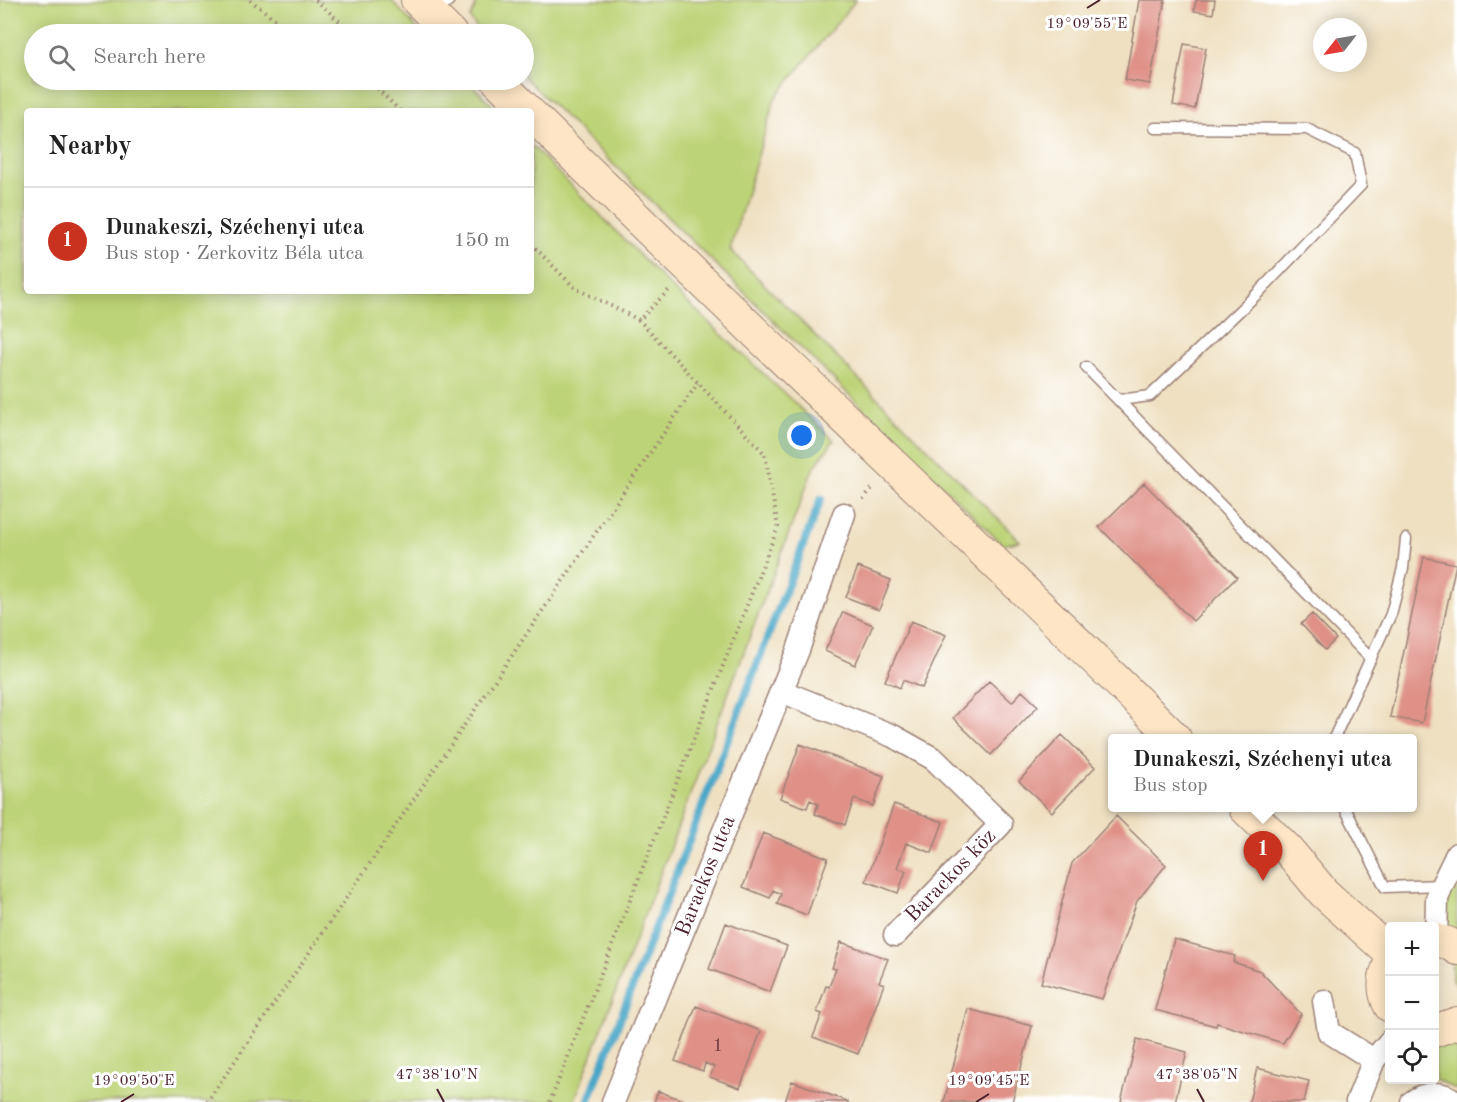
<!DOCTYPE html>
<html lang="en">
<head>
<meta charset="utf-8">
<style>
	:root { --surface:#fff; --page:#f2f2f2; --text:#222; --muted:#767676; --line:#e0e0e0; --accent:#c8321e }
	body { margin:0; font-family:"Old Standard TT",serif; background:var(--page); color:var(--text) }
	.controls { position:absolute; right:18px; bottom:18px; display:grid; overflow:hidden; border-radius:6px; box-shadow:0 3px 15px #0003 }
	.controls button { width:54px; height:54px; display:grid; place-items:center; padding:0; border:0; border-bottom:2px solid var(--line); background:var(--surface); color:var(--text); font:30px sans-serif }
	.compass { position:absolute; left:1313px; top:18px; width:54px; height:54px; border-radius:50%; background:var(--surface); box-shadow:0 3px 15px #0003; rotate:239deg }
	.you { position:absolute; left:802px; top:436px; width:21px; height:21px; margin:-15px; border:4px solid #fff; border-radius:50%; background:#1a73e8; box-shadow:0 0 0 9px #1a73e833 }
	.badge { display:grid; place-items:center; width:39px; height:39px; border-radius:50%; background:var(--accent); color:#fff; font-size:20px; font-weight:700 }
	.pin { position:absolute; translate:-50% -50px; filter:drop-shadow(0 2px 3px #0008) }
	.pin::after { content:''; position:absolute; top:32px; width:21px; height:18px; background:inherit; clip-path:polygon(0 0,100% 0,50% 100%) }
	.popup { position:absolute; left:1108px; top:734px; width:309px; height:78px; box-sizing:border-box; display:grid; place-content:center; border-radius:6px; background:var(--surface); filter:drop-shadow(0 2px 4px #0005); font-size:20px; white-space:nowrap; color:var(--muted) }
	.popup b { font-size:22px; color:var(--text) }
	.popup::after { content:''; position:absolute; left:50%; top:100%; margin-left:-12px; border:12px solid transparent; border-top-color:var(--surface) }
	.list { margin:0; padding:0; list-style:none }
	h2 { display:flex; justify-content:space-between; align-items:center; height:78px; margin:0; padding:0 24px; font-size:26px }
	h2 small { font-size:20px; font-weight:400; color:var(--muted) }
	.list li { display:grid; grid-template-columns:39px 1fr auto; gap:18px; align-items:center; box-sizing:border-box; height:108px; padding:0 24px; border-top:2px solid var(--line) }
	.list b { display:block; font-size:22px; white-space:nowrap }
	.list p { margin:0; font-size:20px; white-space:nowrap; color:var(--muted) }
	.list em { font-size:20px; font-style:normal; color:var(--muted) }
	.icon { flex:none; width:33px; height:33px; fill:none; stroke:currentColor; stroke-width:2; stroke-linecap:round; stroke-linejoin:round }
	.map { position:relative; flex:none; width:1457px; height:1102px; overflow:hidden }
	.search { position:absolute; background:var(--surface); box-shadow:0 3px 15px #0003; left:24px; top:24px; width:510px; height:66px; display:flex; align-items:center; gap:15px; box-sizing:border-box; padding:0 21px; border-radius:33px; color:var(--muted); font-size:22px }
	.panel { position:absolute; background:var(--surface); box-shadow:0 3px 15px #0003; left:24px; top:108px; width:510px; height:186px; border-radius:6px }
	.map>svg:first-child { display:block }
	.grass { fill:#bdd377; stroke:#847951; stroke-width:1.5 }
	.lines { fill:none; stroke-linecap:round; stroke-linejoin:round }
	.stream { stroke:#47a6c6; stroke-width:8 }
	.building { fill:#df9187 }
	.lane-casing { stroke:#9c8076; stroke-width:13 }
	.street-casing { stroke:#9c8076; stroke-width:25 }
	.secondary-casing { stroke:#9c8076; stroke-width:34 }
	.path { stroke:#9c8076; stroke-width:4; stroke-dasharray:1.5 4.5; stroke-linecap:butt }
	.lane { stroke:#fff; stroke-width:10 }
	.street { stroke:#fff; stroke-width:22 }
	.secondary { stroke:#fde5c5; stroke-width:32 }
	.ticks { fill:none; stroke:#4a1f2b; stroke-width:2 }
	.labels { text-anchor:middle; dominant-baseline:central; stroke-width:6; stroke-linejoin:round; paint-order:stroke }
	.number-label { font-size:18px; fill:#6f3c42 }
	.street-label { font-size:21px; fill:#4a1f2b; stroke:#fff }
	.ticks-label { font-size:15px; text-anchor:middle; fill:#4a1f2b; stroke:#fff; stroke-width:6; stroke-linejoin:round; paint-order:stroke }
</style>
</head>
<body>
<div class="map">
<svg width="1457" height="1102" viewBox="0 0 1457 1102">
	<rect width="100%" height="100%" fill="#fff"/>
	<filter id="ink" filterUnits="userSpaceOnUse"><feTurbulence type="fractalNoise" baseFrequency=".0167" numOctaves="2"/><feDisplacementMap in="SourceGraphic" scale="12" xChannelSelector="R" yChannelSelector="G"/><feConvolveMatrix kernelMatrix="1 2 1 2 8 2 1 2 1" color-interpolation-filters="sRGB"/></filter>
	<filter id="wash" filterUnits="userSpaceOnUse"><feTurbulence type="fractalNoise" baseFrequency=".008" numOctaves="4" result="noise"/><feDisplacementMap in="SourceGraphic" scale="24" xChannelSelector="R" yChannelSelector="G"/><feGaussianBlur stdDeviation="1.35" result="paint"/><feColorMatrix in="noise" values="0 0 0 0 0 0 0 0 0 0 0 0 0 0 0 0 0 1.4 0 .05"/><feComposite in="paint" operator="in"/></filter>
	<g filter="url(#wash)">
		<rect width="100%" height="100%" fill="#efe0c1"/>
		<!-- grass -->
		<path class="grass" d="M0,0H391L422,34H34V80H467L498,111H27V291H531V145L671,287L834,440L813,469L574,1102H0Z
			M472,0H856L775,98L730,250L1020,541L1003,545L524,77V34H481L470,18L476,5Z
			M1457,879V985L1452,981V950L1439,915Z
			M1435,1016L1457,1036V1090L1435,1079Z"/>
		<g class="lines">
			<!-- stream -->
			<path class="stream" d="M588,1102L821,499"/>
		</g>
		<g id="blocks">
			<!-- building -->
			<path class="building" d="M1139,0H1165L1150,84L1125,80Z
				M1196,0H1215L1213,14L1194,11Z
				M1184,44L1206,48L1195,109L1173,105Z
				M1144,483L1237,577L1193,621L1099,527Z
				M1424,557L1456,564L1422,723L1390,717Z
				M858,567L891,580L879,610L846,597Z
				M843,612L873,625L855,665L825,651Z
				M1312,614L1336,639L1325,650L1301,624Z
				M911,621L946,635L922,688L903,680L900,688L885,681Z
				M989,681L1012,702L1022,691L1038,706L991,755L953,718Z
				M1062,735L1095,767L1052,812L1019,781Z
				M800,744L884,776L873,806L854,799L845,825L815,814L818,804L810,800L807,808L780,798Z
				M894,804L943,822L932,853L906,843L897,868L906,871L898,893L866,881Z
				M1116,816L1166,865L1137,901L1102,999L1041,983L1072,863Z
				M763,833L828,858L807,915L777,904L781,894L773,890L770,898L743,887Z
				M726,923L787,946L770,992L709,969Z
				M1174,939L1235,956L1233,962L1260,971L1301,1014L1283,1043L1217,1023L1216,1026L1155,1010Z
				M841,942L888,959L879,982L884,984L858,1054L813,1037L822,1014L817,1012L826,986L829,987L836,969L832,968Z
				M696,1006L761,1031L740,1088L710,1077L714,1067L705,1063L703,1071L675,1061Z
				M968,1009L1032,1026L1012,1102H944Z
				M1137,1039L1187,1052L1175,1102H1121Z
				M1257,1068L1309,1081L1304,1102H1249Z
				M792,1081L849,1102H785Z
				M658,1091L688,1102H654Z"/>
		</g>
	</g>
	<g filter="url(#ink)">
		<use href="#blocks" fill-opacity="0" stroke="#9c8076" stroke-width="1.5"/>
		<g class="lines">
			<!-- lane casing -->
			<g class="lane-casing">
				<path id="lane" d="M434,14L449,0
					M1086,367L1371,659
					M1119,400L1150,396L1258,293L1361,185L1355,153L1307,129L1155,128
					M1334,738L1391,614L1403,568L1406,539
					M1345,808L1385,887L1442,885"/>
			</g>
			<!-- street casing -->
			<g class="street-casing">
				<path id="street" d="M781,691L893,736L934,759L1001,824L895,935
					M1436,940L1437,899L1442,885L1457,854
					M1324,1001L1329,1032L1374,1060
					M613,1102L798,650L844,514
					M1357,1102L1374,1060L1390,1041
					M1412,1102C1424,1092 1444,1091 1455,1102"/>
			</g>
			<!-- secondary casing -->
			<g class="secondary-casing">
				<path id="secondary" d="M417,0L451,34
					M497,80L528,111
					M531,114C743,325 963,528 1175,738
					M1245,808L1288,850L1324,893L1390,953
					M1434,940L1448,943L1457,949
					M1390,964C1382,978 1383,993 1390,1006
					M1434,1031L1457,1023"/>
			</g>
			<!-- path -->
			<path class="path" d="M250,0L294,34
				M316,0L353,34
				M369,80L400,111
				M531,244L575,288L639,320L669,290
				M863,499L874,486
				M207,1102L698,383
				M550,1102L778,527L765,454L639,320"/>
			<!-- lane -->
			<use href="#lane" class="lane"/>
			<!-- street -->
			<use href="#street" class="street"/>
			<!-- secondary -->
			<use href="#secondary" class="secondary"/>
		</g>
	</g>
	<!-- ticks -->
	<path class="ticks" d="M1087,8L1100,0M437,1089L444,1102M1197,1089L1204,1102M121,1102L134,1094M976,1102L989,1094"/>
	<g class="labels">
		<!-- number labels -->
		<g class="number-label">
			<text x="718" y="1046">1</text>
		</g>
		<!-- street labels -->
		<g class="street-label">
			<text transform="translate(706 876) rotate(-68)">Barackos utca</text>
			<text transform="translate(951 876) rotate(-46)">Barackos köz</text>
		</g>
	</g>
	<g class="ticks-label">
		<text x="1087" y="28">19°09'55"E</text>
		<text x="437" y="1079">47°38'10"N</text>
		<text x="1197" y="1079">47°38'05"N</text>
		<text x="134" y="1085">19°09'50"E</text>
		<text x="989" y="1085">19°09'45"E</text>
	</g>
</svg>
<div class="controls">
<button>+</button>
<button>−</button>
<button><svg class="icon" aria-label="locate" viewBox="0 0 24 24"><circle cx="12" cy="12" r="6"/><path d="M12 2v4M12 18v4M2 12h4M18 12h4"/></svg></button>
</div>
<svg class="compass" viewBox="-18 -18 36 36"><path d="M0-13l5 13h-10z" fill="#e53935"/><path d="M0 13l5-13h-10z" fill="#767676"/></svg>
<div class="you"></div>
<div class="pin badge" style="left:1263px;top:881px">1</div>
<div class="popup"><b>Dunakeszi, Széchenyi utca</b>Bus stop</div>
<div class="search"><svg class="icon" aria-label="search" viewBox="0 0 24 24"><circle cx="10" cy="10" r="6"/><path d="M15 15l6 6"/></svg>Search here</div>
<section class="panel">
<h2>Nearby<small></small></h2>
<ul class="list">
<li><span class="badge">1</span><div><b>Dunakeszi, Széchenyi utca</b><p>Bus stop · Zerkovitz Béla utca</p></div><em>150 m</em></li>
</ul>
</section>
</div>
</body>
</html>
